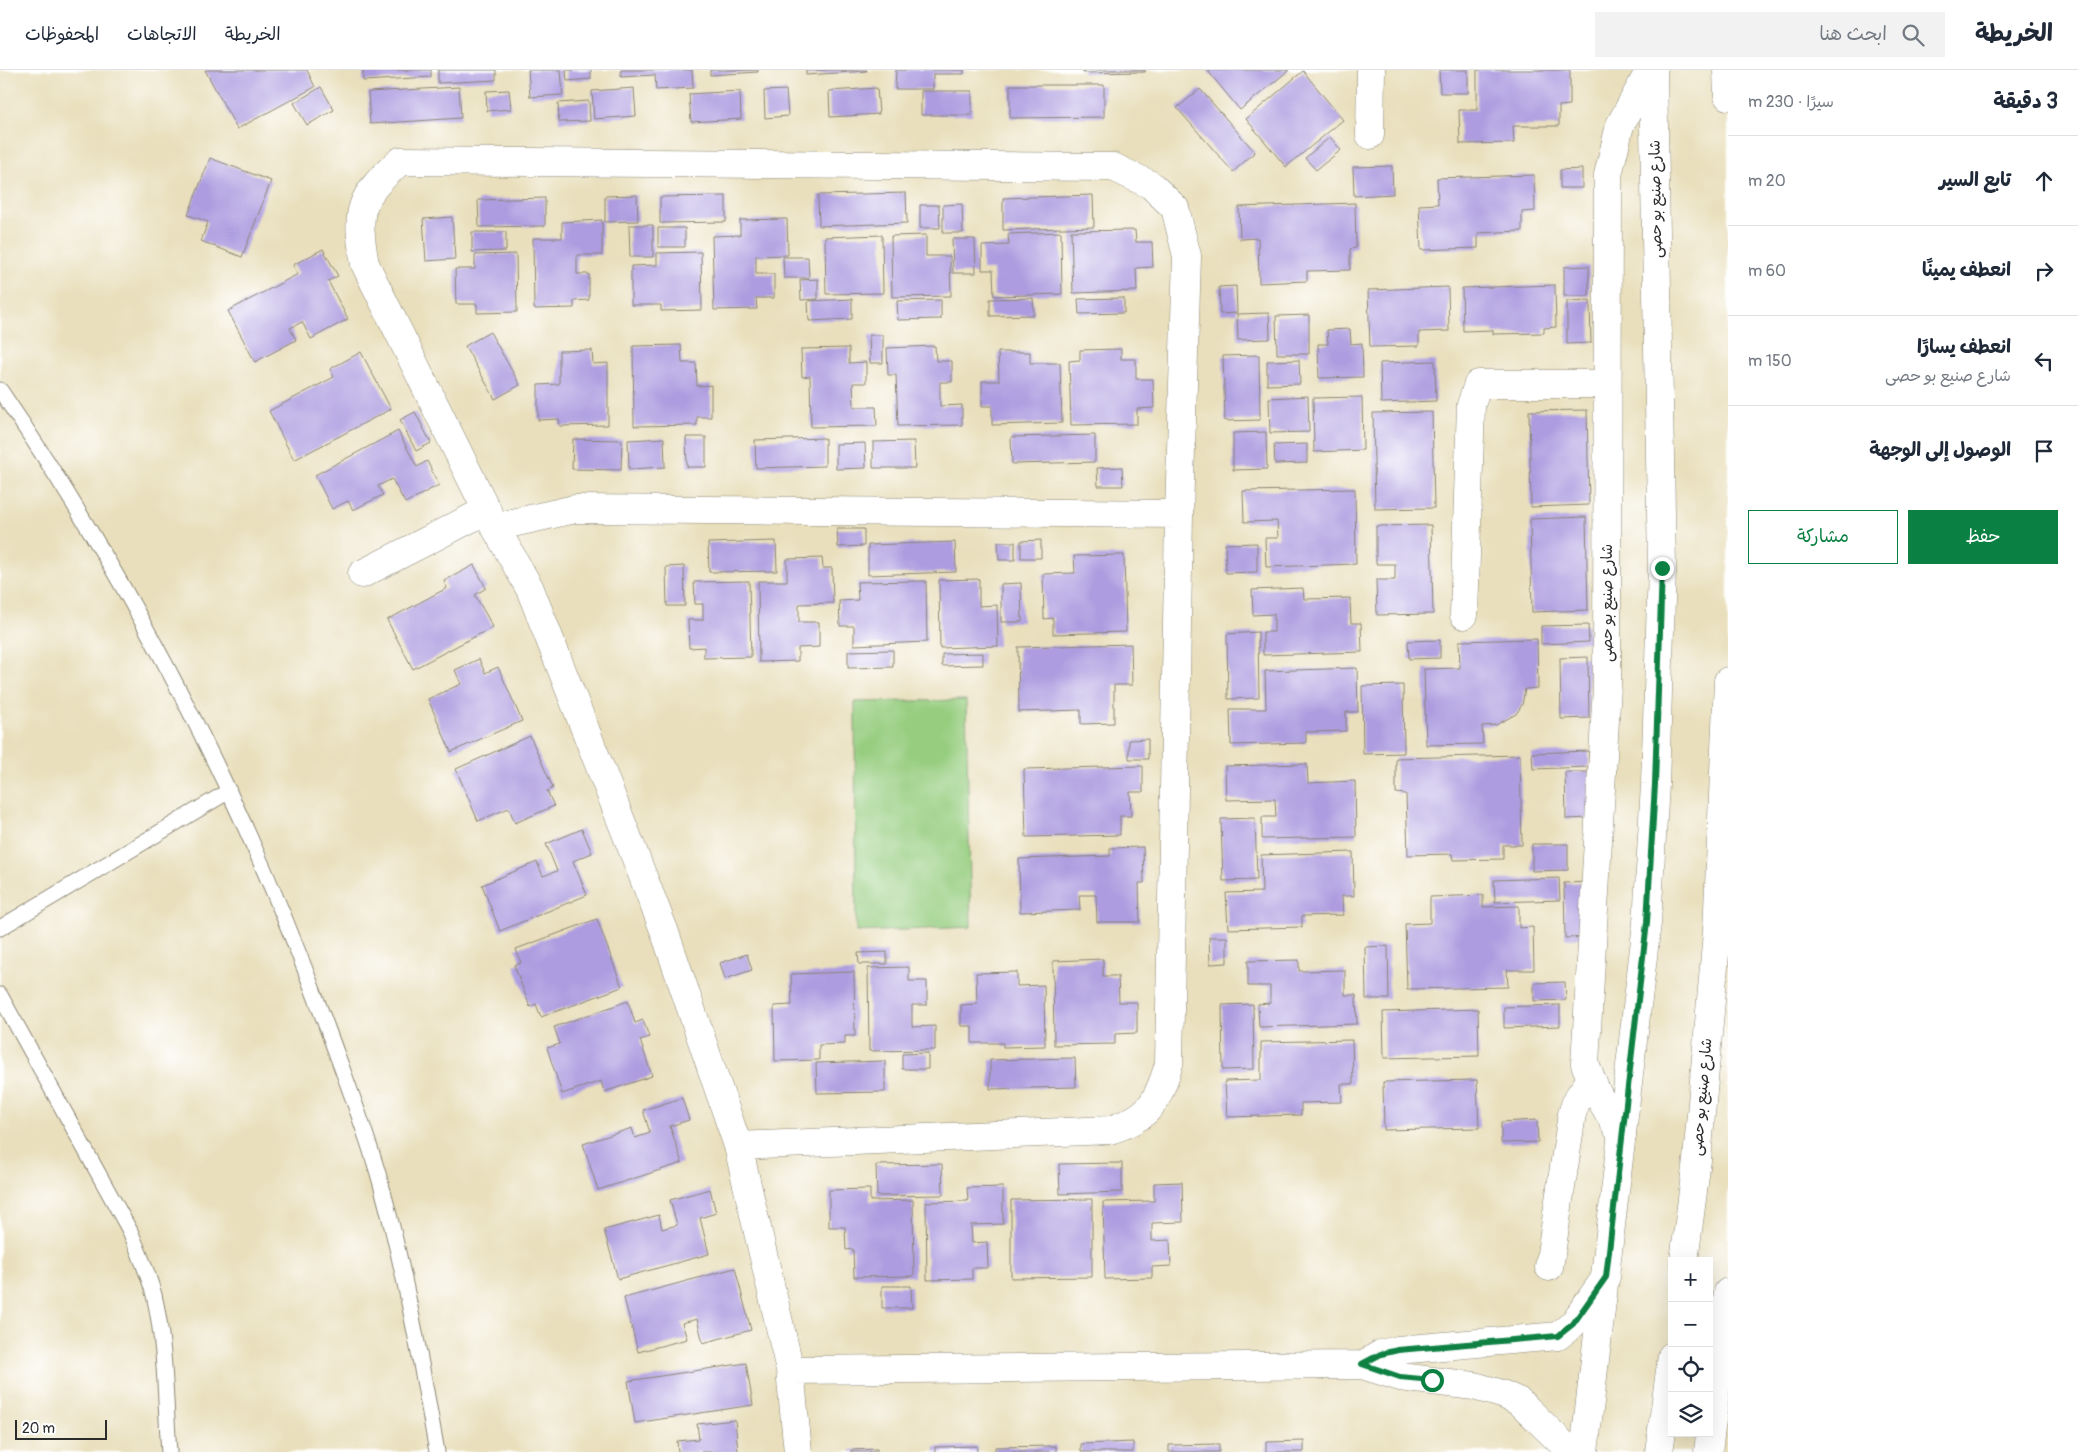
<!DOCTYPE html>
<html lang="ar">
<head>
<meta charset="utf-8">
<style>
	:root { --surface:#fff; --page:#f2f2f3; --text:#1f2937; --muted:#747a83; --line:#e0e1e3; --accent:#0b8043 }
	body { margin:0; font-family:Pangolin,"Playpen Sans Arabic",sans-serif; background:var(--page); color:var(--text); direction:rtl }
	.controls { position:absolute; right:15px; bottom:15px; display:grid; overflow:hidden; border-radius:0px; box-shadow:0 5px 20px #0002 }
	.controls button { width:45px; height:45px; display:grid; place-items:center; padding:0; border:0; border-bottom:1px solid var(--line); background:var(--surface); color:var(--text); font:25px sans-serif }
	.scale { position:absolute; left:15px; bottom:12px; width:92px; box-sizing:border-box; padding-left:5px; border:2px solid #2b2b2b; border-top:0; font-size:14px; line-height:18px; white-space:nowrap; color:#2b2b2b; -webkit-text-stroke:4px #fff; paint-order:stroke }
	.stop { position:absolute; width:15px; height:15px; margin:-11px; border:4px solid #0b8043; border-radius:50%; background:#fff }
	.stop.end { background:#0b8043; border-color:#fff; box-shadow:0 1px 5px #0008 }
	.list { margin:0; padding:0; list-style:none }
	h2 { display:flex; justify-content:space-between; align-items:center; height:65px; margin:0; padding:0 20px; font-size:21px }
	h2 small { font-size:16px; font-weight:400; color:var(--muted) }
	.list li { display:grid; grid-template-columns:32px 1fr auto; gap:15px; align-items:center; box-sizing:border-box; height:90px; padding:0 20px; border-top:1px solid var(--line) }
	.list b { display:block; font-size:19px; white-space:nowrap }
	.list p { margin:0; font-size:16px; white-space:nowrap; color:var(--muted) }
	.list em { font-size:16px; font-style:normal; color:var(--muted) }
	.actions { display:flex; gap:10px; padding:15px 20px }
	.actions a { flex:1; padding:11px 0; border:1px solid var(--accent); border-radius:0px; text-align:center; font-size:18px; color:var(--accent) }
	.actions .main { background:var(--accent); color:#fff }
	.icon { flex:none; width:28px; height:28px; fill:none; stroke:currentColor; stroke-width:2; stroke-linecap:round; stroke-linejoin:round }
	.map { position:relative; flex:none; width:1728px; height:1382px; overflow:hidden; direction:ltr }
	header { display:flex; align-items:center; gap:30px; box-sizing:border-box; height:70px; padding:0 25px; background:var(--surface); border-bottom:1px solid var(--line) }
	header strong { font-size:24px }
	nav { display:flex; gap:28px; margin-inline-start:auto; font-size:18px }
	.search { width:350px; height:45px; background:var(--page); display:flex; align-items:center; gap:12px; box-sizing:border-box; padding:0 18px; border-radius:0px; color:var(--muted); font-size:19px }
	main { display:flex }
	aside { flex:1; background:var(--surface) }
	.map>svg:first-child { display:block }
	.green { fill:#96cd7f; stroke:#607c55 }
	.building { fill:#ad9de0 }
	.lines { fill:none; stroke-linecap:round; stroke-linejoin:round }
	.service-casing { stroke:#8a8574; stroke-width:17 }
	.minor-casing { stroke:#8a8574; stroke-width:29 }
	.tertiary-casing { stroke:#8a8574; stroke-width:29 }
	.service { stroke:#fff; stroke-width:15 }
	.minor { stroke:#fff; stroke-width:28 }
	.tertiary { stroke:#fff; stroke-width:28 }
	.route { stroke:#0b8043; stroke-width:6 }
	.labels { text-anchor:middle; dominant-baseline:central; stroke-width:4; stroke-linejoin:round; paint-order:stroke }
	.street-label { font-size:15px; fill:#2b2b2b; stroke:#fff }
</style>
</head>
<body>
<header>
<strong>الخريطة</strong>
<div class="search"><svg class="icon" aria-label="search" viewBox="0 0 24 24"><circle cx="10" cy="10" r="6"/><path d="M15 15l6 6"/></svg>ابحث هنا</div>
<nav><a>الخريطة</a><a>الاتجاهات</a><a>المحفوظات</a></nav>
</header>
<main>
<aside>
<h2>3 دقيقة<small>سيرًا · 230 m</small></h2>
<ul class="list">
<li><svg class="icon" aria-label="ahead" viewBox="0 0 24 24"><path d="M12 20V5M6 11l6-6 6 6"/></svg><div><b>تابع السير</b></div><em>20 m</em></li>
<li><svg class="icon" aria-label="right" viewBox="0 0 24 24"><path d="M7 20v-9h11M14 6l5 5-5 5"/></svg><div><b>انعطف يمينًا</b></div><em>60 m</em></li>
<li><svg class="icon" aria-label="left" viewBox="0 0 24 24"><path d="M17 20v-9H6M10 6l-5 5 5 5"/></svg><div><b>انعطف يسارًا</b><p>شارع صنيع بو حصى</p></div><em>150 m</em></li>
<li><svg class="icon" aria-label="arrive" viewBox="0 0 24 24"><path d="M6 21V4h12l-3 4 3 4H6"/></svg><div><b>الوصول إلى الوجهة</b></div></li>
</ul>
<div class="actions"><a class="main">حفظ</a><a>مشاركة</a></div>
</aside>
<div class="map">
<svg width="1728" height="1382" viewBox="0 0 1728 1382">
	<rect width="100%" height="100%" fill="#fff"/>
	<filter id="ink" filterUnits="userSpaceOnUse"><feTurbulence type="fractalNoise" baseFrequency=".02" numOctaves="2"/><feDisplacementMap in="SourceGraphic" scale="10" xChannelSelector="R" yChannelSelector="G"/><feConvolveMatrix kernelMatrix="1 2 1 2 8 2 1 2 1" color-interpolation-filters="sRGB"/></filter>
	<filter id="wash" filterUnits="userSpaceOnUse"><feTurbulence type="fractalNoise" baseFrequency=".0096" numOctaves="4" result="noise"/><feDisplacementMap in="SourceGraphic" scale="20" xChannelSelector="R" yChannelSelector="G"/><feGaussianBlur stdDeviation="1.12" result="paint"/><feColorMatrix in="noise" values="0 0 0 0 0 0 0 0 0 0 0 0 0 0 0 0 0 1.4 0 .05"/><feComposite in="paint" operator="in"/></filter>
	<g filter="url(#wash)">
		<rect width="100%" height="100%" fill="#e9dfbc"/>
		<!-- green -->
		<path class="green" d="M966,630L971,857L856,862L855,632Z"/>
		<g id="blocks">
			<!-- building -->
			<path class="building" d="M205,0H307L315,17L237,59Z
				M363,0H431V7L363,11Z
				M438,0H496V10L438,13Z
				M528,0H561L563,25L530,27Z
				M566,0H591V9L567,11Z
				M621,0H692L693,18L656,20L655,5L621,7Z
				M710,0H758V2L710,5Z
				M806,0H867V1L806,5Z
				M896,0H964V4H933V19H895Z
				M1083,0H1145V2L1083,3Z
				M1207,0H1289L1240,40Z
				M1439,0H1468V23H1440Z
				M1477,0H1570V35L1559,36V56H1513L1514,73L1460,74L1459,40H1477Z
				M1303,1L1343,50L1286,97L1246,49Z
				M1010,15H1104V47L1010,48Z
				M321,17L334,40L307,55L294,33Z
				M459,17L461,48L370,54L368,22Z
				M634,18L636,46L594,49L592,21Z
				M877,18L879,44L830,47L829,21Z
				M1200,19L1255,82L1233,102L1177,38Z
				M509,20L511,39L487,41L486,21Z
				M786,20L788,46L765,48L764,21Z
				M740,21L741,49L691,52L689,24Z
				M921,21H972V45H921Z
				M589,31L590,51L559,52L558,33Z
				M1330,67L1341,80L1316,100L1305,88Z
				M210,88L271,111L242,187L201,171L208,152L188,145Z
				M1392,96L1393,124L1354,126L1353,97Z
				M1582,99V118H1560V100Z
				M1534,105L1535,141L1522,142V161L1478,163V178L1421,180L1419,135L1438,134L1437,108Z
				M906,123L907,153L819,156L818,125Z
				M637,125L638,151L605,152V126Z
				M1093,125L1094,157L1003,160V128Z
				M726,126V152L660,153V127Z
				M545,128V156L479,157L478,130Z
				M1355,133L1356,178L1350,179V200L1307,201V211L1259,213L1258,168L1240,169L1239,137Z
				M962,134L963,163H943V135Z
				M920,135H939L940,158H920Z
				M452,147L455,189L426,191L423,149Z
				M787,149L788,185L756,186V204H774V228H756L757,239L714,240L712,166L740,165V150Z
				M602,150V185H577V204H589V230L574,231V238L534,239L533,168H562V152Z
				M629,155H653V187H630Z
				M658,158H685V177H658Z
				M1135,160L1136,172H1152L1153,197L1136,198L1137,221L1073,223L1071,161Z
				M472,162H506V181L472,182Z
				M1061,162L1062,224L994,226L993,200H982V176L1009,175L1008,164Z
				M882,165L883,223L826,224L825,167Z
				M926,165V186H950L951,226L892,227L891,166Z
				M952,169H975L976,203H953Z
				M323,179L338,206L328,211L348,249L311,269L302,252L290,258L296,270L255,292L228,241L298,204L293,195Z
				M701,182L702,240L661,241V235H631V196L657,195V183Z
				M516,184L517,242L477,243V234H456L455,199H475V185Z
				M783,187H808L809,208H784Z
				M1589,196V226H1564V197Z
				M818,209V229L801,230L800,210Z
				M1555,215L1556,257L1544,258V263L1493,264V260L1463,261L1462,218Z
				M1236,216L1237,243L1220,244L1219,217Z
				M1448,217L1449,261L1419,262V276L1370,277L1368,220Z
				M1033,228L1034,245L990,246V229Z
				M1124,228V243L1079,244L1078,229Z
				M852,229V249L809,251L808,231Z
				M941,230V249L898,250L897,231Z
				M1590,230L1591,273L1567,274V231Z
				M1269,243L1270,269L1238,270L1237,244Z
				M1309,245V284H1277L1276,246Z
				M1350,259L1351,274L1362,273L1363,307L1319,308L1318,274H1328L1327,260Z
				M490,262L520,315L495,329L465,276Z
				M869,265H883V293H870Z
				M681,275L682,293H696L697,316L711,315V347H697V355L634,356L633,276Z
				M935,276L936,291H952V312H940V336L962,335V355L898,356L896,305H888L887,278Z
				M849,278V293L866,292V313H853L854,337H876L877,356L811,357L810,306L802,307L801,279Z
				M1121,279V289H1136V309H1153L1154,338L1137,339V354L1071,355L1069,291L1080,290V280Z
				M592,280L593,294L608,293V355L560,356L559,349L538,350V315L559,314V281Z
				M361,282L391,339L294,390L269,341L334,307L330,299Z
				M998,282H1030V293H1060L1062,353L992,355V336H982V311H999Z
				M1259,285L1260,350L1225,351L1223,286Z
				M1299,290L1300,314L1267,315V291Z
				M1435,291L1436,331L1381,333L1380,293Z
				M1308,326L1309,362L1270,363L1269,328Z
				M1362,327L1363,380L1314,382L1313,328Z
				M1587,340L1589,435L1531,437L1529,341Z
				M415,342L431,373L416,381L400,350Z
				M1432,342L1434,438L1375,439L1373,343Z
				M398,361L417,397L427,391L439,415L405,433L392,409L378,416L383,425L353,440L348,431L332,439L315,405Z
				M1266,362L1267,399L1233,400V363Z
				M1095,365V392L1012,394L1011,367Z
				M686,367H706V397H687Z
				M664,368L665,397L629,399L628,370Z
				M825,368V396L756,398L755,370Z
				M573,369L622,370L621,400L572,399Z
				M914,371L915,398H873V372Z
				M865,373L866,398L836,399V374Z
				M1307,374V393L1275,394L1274,375Z
				M1122,397L1123,416H1098L1097,398Z
				M1355,419L1356,494L1266,497L1265,468H1278L1277,451L1244,452L1243,421Z
				M1586,447L1588,540L1532,542L1530,449Z
				M1431,455L1433,544L1377,545L1376,510H1395V494H1376V456Z
				M837,459H864V476L838,477Z
				M1041,470V488H1021V471Z
				M776,471L777,501L709,502L708,473Z
				M955,472L956,502L868,505V475Z
				M998,472H1015V490H999Z
				M1257,473V502L1226,503L1225,474Z
				M1124,485L1126,562L1053,564V548L1044,549L1043,504L1075,503L1074,486Z
				M822,488L823,498H832L833,533L799,534V552H819V577L798,578V591L759,592L758,511H787V489Z
				M474,495L486,518L475,525L493,557L413,599L387,550L447,518L444,511Z
				M684,496L685,536H667L666,497Z
				M979,509V536L997,535L998,576L940,578L939,510Z
				M749,511L751,587L704,588V577L689,578L688,550H703V534H695L694,512Z
				M926,511L927,572L854,575V556H840L839,531L858,530L857,512Z
				M1021,513L1022,552H1001V514Z
				M1303,518L1304,529L1350,528L1351,553H1361L1362,582L1263,585V562H1274V544L1253,545L1252,520Z
				M1588,555L1589,572L1541,574V556Z
				M1258,562L1259,628L1228,629L1227,564Z
				M1537,569L1538,618L1525,619L1522,635L1516,644L1496,655L1482,656L1483,674L1426,675L1424,599L1460,598L1459,571Z
				M1440,570V588L1409,589L1408,571Z
				M1131,574L1132,615H1114V653L1081,654V640L1019,642L1018,577Z
				M893,580V597L848,598V581Z
				M983,583V595L942,596V584Z
				M1588,587L1589,648L1561,649L1560,588Z
				M479,589L485,603L498,597L522,651L451,682L428,629L461,614L455,600Z
				M1357,598L1358,642H1346V661L1306,662V673L1231,675L1230,639H1266L1265,601Z
				M1403,615L1404,683L1363,684L1362,616Z
				M530,666L553,718L547,721L554,736L515,753L509,738L478,751L456,699Z
				M1148,669V689H1129V670Z
				M1589,681V697L1533,699L1532,683Z
				M1520,685L1522,775H1503V789L1453,790L1452,784L1408,785L1406,724L1396,723V688Z
				M1307,694L1308,713L1355,711L1356,767L1262,769V747H1276L1275,729L1226,730L1225,696Z
				M1143,696V722H1130L1131,746H1120V765L1026,767L1024,699Z
				M1565,702H1589L1590,748L1566,749Z
				M1255,748L1257,810L1223,811L1221,749Z
				M582,759L592,783L573,791L587,825L500,861L482,815L537,792L543,806L557,801L546,774Z
				M1532,774H1568V800L1532,801Z
				M1143,777L1144,813H1139L1140,852H1097L1096,825H1079L1080,840L1020,842L1019,789L1110,786V778Z
				M1353,782L1354,826H1342L1343,845L1302,846V857L1228,859L1226,823L1262,822L1261,785Z
				M1559,808L1560,830L1495,832L1494,810Z
				M1590,812L1592,867L1565,868L1564,813Z
				M1483,825V837L1519,836V858L1533,857L1534,900H1507L1508,917L1407,919L1405,854L1430,853V827Z
				M597,849L622,917L541,947L536,934L530,937L514,895L521,893L516,879Z
				M1209,867H1227V893L1210,894Z
				M1388,876L1389,929H1366L1365,877Z
				M887,882V894H859L858,883Z
				M747,884L752,900L725,909L720,893Z
				M1103,889V906H1118L1119,932H1137V963L1115,964V974L1054,975L1053,891Z
				M1299,890V901L1345,900V925H1356L1357,954L1259,957L1258,934L1270,933V916H1248V891Z
				M909,897V911H927V935H912V957L935,956V980L869,981L868,898Z
				M854,902L855,966H845V974L819,975V990L775,991L774,936L792,935L791,904Z
				M1017,902V916L1044,915L1045,976L1003,977V973H972V956H961V935L977,934L976,903Z
				M1565,912L1566,930L1534,931V913Z
				M628,931L635,953L643,950L649,967L640,970L652,1006L604,1022L601,1011L562,1024L547,978L560,974L554,957Z
				M1253,934L1254,999L1223,1000L1222,935Z
				M1560,935V956L1504,958V937Z
				M1478,939L1479,986L1384,988L1383,942Z
				M1352,970L1353,1014H1341L1342,1032L1301,1033V1045L1227,1047L1225,1011L1261,1010V972Z
				M928,983V999H902V984Z
				M1075,988L1076,1017L990,1019V990Z
				M885,991V1022L817,1023L816,993Z
				M1477,1010L1479,1058L1384,1060L1383,1012Z
				M682,1028L689,1050L670,1056L682,1093L598,1120L583,1074L632,1058L635,1068L650,1063L643,1040Z
				M1537,1050L1538,1072L1501,1073V1052Z
				M1122,1093V1122L1060,1124L1059,1094Z
				M942,1094L943,1125L877,1126L876,1095Z
				M1182,1112L1183,1152L1152,1153V1171L1170,1170L1171,1196L1152,1197V1208L1105,1209L1103,1132L1154,1131V1113Z
				M1003,1117V1154L971,1155L972,1173L987,1172L988,1198H972V1209L927,1210L926,1132L968,1131L967,1118Z
				M710,1119L716,1143L700,1148L709,1184L618,1209L604,1160L659,1145L662,1159L677,1155L670,1130Z
				M870,1119V1131L913,1130L914,1206L854,1207L853,1179L846,1180L845,1157H829V1120Z
				M1092,1129V1207L1011,1208V1130Z
				M735,1198L751,1260L703,1273L697,1249L682,1253L687,1269L638,1282L624,1228Z
				M882,1216H911L912,1238H882Z
				M746,1293L753,1335L635,1353L628,1311Z
				M735,1350L738,1382H678L677,1371L699,1369L697,1354Z
				M1304,1371V1382H1266V1372Z
				M1133,1372V1382H1081V1374Z
				M1219,1374V1382H1169V1375Z
				M977,1376V1382H935V1377Z
				M1056,1376V1382H995V1377Z
				M877,1379V1382H851V1380Z"/>
		</g>
	</g>
	<g filter="url(#ink)">
		<use href="#blocks" fill-opacity="0" stroke="#8a8574" stroke-width="1"/>
		<g class="lines">
			<!-- service casing -->
			<g class="service-casing">
				<path id="service" d="M0,320C134,517 244,731 326,955C345,1007 366,1060 381,1114C405,1202 421,1292 437,1382
					M0,858L229,721
					M0,925L130,1161C139,1182 148,1203 154,1225C166,1276 165,1331 169,1382"/>
			</g>
			<!-- minor casing -->
			<g class="minor-casing">
				<path id="minor" d="M1370,65L1371,0
					M495,457L575,439L1179,444
					M362,504L487,440
					M1464,545L1471,335L1478,314H1607
					M1622,1066L1597,1023L1585,994L1607,616L1608,105L1620,55L1650,0
					M738,1076L1110,1060C1150,1047 1157,1033 1169,994L1179,444L1187,186L1175,138L1151,115L1113,97L400,91C359,128 355,139 365,194L495,457L530,519L664,860L738,1076L790,1300L798,1382
					M1549,1197L1572,1044L1577,1029L1591,1009
					M1362,1295L1381,1284L1398,1280L1558,1266L1573,1254L1606,1207
					M790,1300L1362,1295L1400,1307L1474,1316L1502,1324L1520,1332L1571,1382
					M1708,1382L1728,1222"/>
			</g>
			<!-- tertiary casing -->
			<g class="tertiary-casing">
				<path id="tertiary" d="M1727,0L1728,26
					M1684,1191L1697,1090L1717,862L1728,611
					M1584,1382L1647,853L1655,714L1662,498L1653,0
					M1659,1382L1672,1286"/>
			</g>
			<!-- service -->
			<use href="#service" class="service"/>
			<!-- minor -->
			<use href="#minor" class="minor"/>
			<!-- tertiary -->
			<use href="#tertiary" class="tertiary"/>
		</g>
	</g>
	<g class="lines" filter="url(#ink)">
		<!-- route -->
		<path class="route" d="M1432,1310L1400,1307L1362,1294L1381,1284L1398,1280L1558,1266L1573,1254L1606,1207L1647,852L1655,714L1662,498"/>
	</g>
	<g class="labels">
		<!-- street labels -->
		<g class="street-label">
			<text transform="translate(1656 129) rotate(-91)">شارع صنيع بو حصى</text>
			<text transform="translate(1607 533) rotate(-90)">شارع صنيع بو حصى</text>
			<text transform="translate(1702 1027) rotate(-85)">شارع صنيع بو حصى</text>
		</g>
	</g>
</svg>
<div class="controls">
<button>+</button>
<button>−</button>
<button><svg class="icon" aria-label="locate" viewBox="0 0 24 24"><circle cx="12" cy="12" r="6"/><path d="M12 2v4M12 18v4M2 12h4M18 12h4"/></svg></button>
<button><svg class="icon" aria-label="layers" viewBox="0 0 24 24"><path d="M12 4l9 5-9 5-9-5zM3 14l9 5 9-5"/></svg></button>
</div>
<div class="scale">20 m</div>
<div class="stop" style="left:1432px;top:1310px"></div>
<div class="stop end" style="left:1662px;top:498px"></div>
</div>
</main>
</body>
</html>
